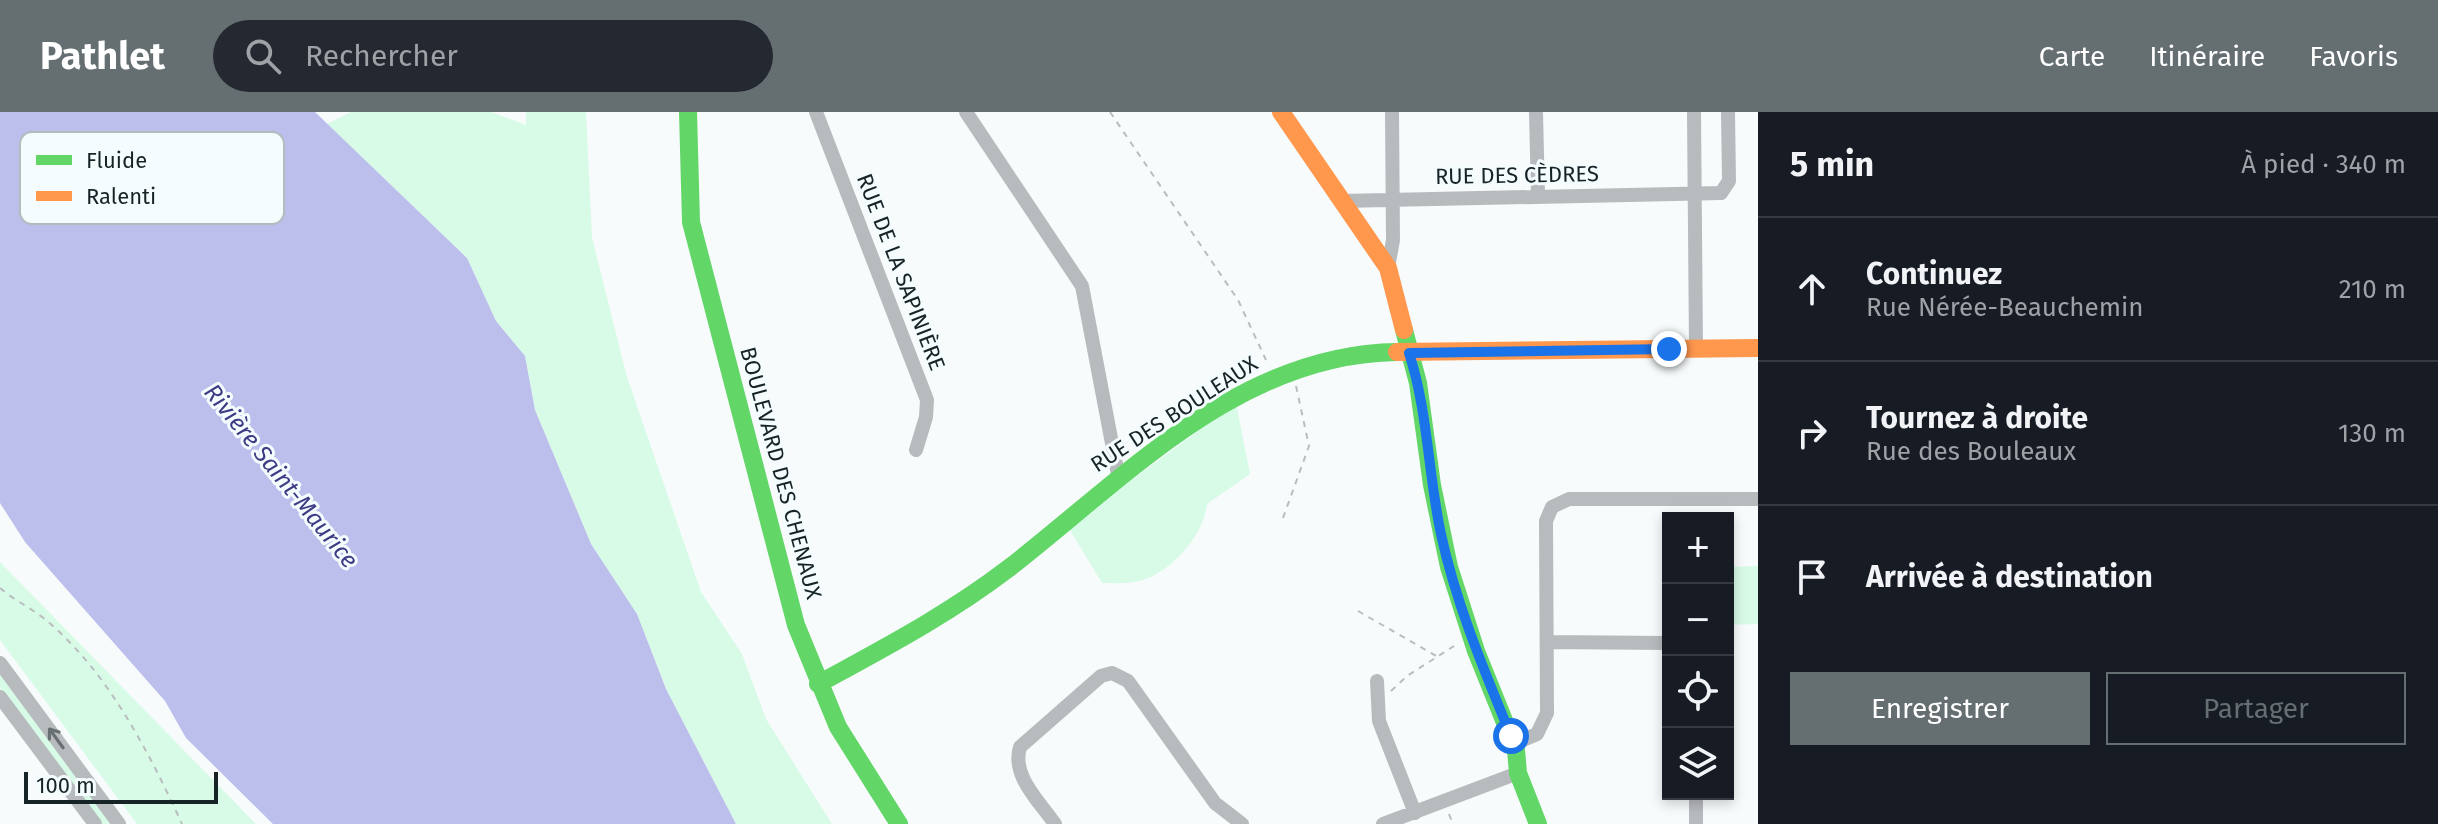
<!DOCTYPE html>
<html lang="fr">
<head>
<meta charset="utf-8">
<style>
	:root { --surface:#171b24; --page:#242831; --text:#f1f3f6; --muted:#9ea1a6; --line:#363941; --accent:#656f72 }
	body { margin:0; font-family:"Fira Sans",sans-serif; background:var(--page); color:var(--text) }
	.controls { position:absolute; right:24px; bottom:24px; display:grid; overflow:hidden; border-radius:0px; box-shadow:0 4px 12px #0003 }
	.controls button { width:72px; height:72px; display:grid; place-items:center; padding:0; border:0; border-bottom:2px solid var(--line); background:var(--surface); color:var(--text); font:40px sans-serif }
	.scale { position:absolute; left:24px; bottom:20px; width:194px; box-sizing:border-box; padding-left:8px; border:4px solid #172427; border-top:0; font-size:22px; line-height:28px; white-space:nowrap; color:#172427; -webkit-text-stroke:6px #f5fcfe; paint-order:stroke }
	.stop { position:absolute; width:24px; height:24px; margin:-18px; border:6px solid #1a73e8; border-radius:50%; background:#fff }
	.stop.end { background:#1a73e8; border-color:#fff; box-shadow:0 2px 8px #0008 }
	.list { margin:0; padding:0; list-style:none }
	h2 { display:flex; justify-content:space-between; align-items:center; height:104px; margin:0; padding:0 32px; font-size:34px }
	h2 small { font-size:26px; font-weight:400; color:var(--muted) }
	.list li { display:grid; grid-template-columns:52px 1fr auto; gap:24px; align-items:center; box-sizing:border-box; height:144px; padding:0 32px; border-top:2px solid var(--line) }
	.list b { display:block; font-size:30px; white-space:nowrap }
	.list p { margin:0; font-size:26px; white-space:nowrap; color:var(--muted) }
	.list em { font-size:26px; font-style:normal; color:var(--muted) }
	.actions { display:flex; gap:16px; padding:24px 32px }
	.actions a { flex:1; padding:18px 0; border:2px solid var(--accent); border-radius:0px; text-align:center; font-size:28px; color:var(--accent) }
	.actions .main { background:var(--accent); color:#fff }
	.icon { flex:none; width:44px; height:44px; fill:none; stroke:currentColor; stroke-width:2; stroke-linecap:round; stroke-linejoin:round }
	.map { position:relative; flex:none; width:1758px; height:712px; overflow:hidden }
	header { display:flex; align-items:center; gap:48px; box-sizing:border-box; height:112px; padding:0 40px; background:var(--accent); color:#fff }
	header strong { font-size:38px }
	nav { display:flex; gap:44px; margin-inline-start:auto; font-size:28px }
	.search { width:560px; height:72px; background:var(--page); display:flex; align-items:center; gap:20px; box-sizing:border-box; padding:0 28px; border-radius:44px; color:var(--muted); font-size:30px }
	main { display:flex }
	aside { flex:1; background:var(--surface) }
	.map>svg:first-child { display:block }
	.green { fill:#d8fbe7 }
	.water { fill:#bcbeeb }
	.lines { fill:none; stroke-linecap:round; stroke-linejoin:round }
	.path { stroke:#babdbf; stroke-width:2; stroke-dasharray:6 6; stroke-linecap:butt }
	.street { stroke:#b8bbbe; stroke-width:14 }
	.fast { stroke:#63d668; stroke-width:18 }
	.slow { stroke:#ff974d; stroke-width:18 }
	.oneway { stroke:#687072 }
	.route { stroke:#1a73e8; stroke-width:10 }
	.labels { text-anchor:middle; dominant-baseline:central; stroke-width:6; stroke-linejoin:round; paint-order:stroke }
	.street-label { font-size:22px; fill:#172427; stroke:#f5fcfe }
	.water-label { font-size:24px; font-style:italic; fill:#403a85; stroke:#f5fcfe }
	.key { fill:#f5fcfe; stroke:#b2bbbe; stroke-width:2 }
	.key-label { font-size:22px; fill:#172427 }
</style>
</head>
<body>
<header>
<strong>Pathlet</strong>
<div class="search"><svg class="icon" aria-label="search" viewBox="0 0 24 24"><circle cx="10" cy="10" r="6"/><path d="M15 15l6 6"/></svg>Rechercher</div>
<nav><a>Carte</a><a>Itinéraire</a><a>Favoris</a></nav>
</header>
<main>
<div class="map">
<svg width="1758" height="712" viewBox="0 0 1758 712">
	<rect width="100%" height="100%" fill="#f7fbfc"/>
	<!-- green -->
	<path class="green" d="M351,0H491L526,13V0H586L592,126L626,262L701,480L742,542L766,607L832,712H736L666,577L637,502L591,432L535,298L525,244L496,209L467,146L327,12Z
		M1236,291L1250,362L1207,392C1204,424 1170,461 1140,469C1128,472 1113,471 1102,471L1068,415Z
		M0,450L256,712H137L0,528Z
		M1758,454V512L1728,513V455Z
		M0,561L113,712H101L0,576Z"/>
	<!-- water -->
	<path class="water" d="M0,0H315L467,146L496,209L525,244L535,298L591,432L637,502L666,577L736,712H273L186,626L165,589L25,430L0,391Z"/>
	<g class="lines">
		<!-- path -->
		<path class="path" d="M1110,0L1238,188L1266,248
			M1283,406L1309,334L1296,274
			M0,476C14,488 31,496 46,508C108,560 149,640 182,712
			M1358,499L1436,544
			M1391,579L1407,564L1454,534
			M1449,702L1453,712"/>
		<!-- street -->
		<path class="street" d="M816,0L927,288L926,305L916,338
			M966,0L1082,174L1118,363
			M1536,0L1538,84
			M1694,0L1696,236
			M1340,89L1721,81L1729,69L1728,0
			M1388,156L1393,128L1392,0
			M1547,530L1668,531
			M0,551L119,712
			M1377,569L1379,609L1415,701
			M0,585L95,712
			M1514,632L1537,622L1547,601L1546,409L1552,395L1569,387H1758
			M1696,682V712
			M1055,712C1040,690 1011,664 1020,635L1101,564L1112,561L1128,569L1215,691L1242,712
			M1383,712L1518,661"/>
		<!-- fast -->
		<path class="fast" d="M688,0L691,110L796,513L838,615L899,712
			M1404,218L1418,271L1432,373L1449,455L1476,539L1516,638L1518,661L1538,712
			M818,572C884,536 949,502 1009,456C1125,366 1239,242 1397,240"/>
		<!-- slow -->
		<path class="slow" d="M1281,0L1388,156L1404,218
			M1397,240L1758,236"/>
	</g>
	<!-- one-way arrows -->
	<defs><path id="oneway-shaft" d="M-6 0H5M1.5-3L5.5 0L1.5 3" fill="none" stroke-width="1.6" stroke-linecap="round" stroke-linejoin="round" transform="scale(2)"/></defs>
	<use class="oneway" href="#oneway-shaft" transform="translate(56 626) rotate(-126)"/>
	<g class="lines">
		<!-- route -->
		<path class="route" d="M1511,624C1484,558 1456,492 1441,422C1428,362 1428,299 1409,241L1669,237"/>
	</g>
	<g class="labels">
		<!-- street labels -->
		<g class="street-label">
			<text transform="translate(1517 63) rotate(-1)">RUE DES CÈDRES</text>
			<text transform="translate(901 160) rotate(69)">RUE DE LA SAPINIÈRE</text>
			<text transform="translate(1174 302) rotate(-33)">RUE DES BOULEAUX</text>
			<text transform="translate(781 361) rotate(75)">BOULEVARD DES CHENAUX</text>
		</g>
		<!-- water labels -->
		<g class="water-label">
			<text transform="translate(281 364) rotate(51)">Rivière Saint-Maurice</text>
		</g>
	</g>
	<!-- legend -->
	<rect x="20" y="20" width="264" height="92" rx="12" class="key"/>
	<rect x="36" y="43" width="36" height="10" fill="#63d668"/>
	<rect x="36" y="79" width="36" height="10" fill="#ff974d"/>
	<g class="key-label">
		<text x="86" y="56">Fluide</text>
		<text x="86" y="92">Ralenti</text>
	</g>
</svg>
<div class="controls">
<button>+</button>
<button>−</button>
<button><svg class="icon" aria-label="locate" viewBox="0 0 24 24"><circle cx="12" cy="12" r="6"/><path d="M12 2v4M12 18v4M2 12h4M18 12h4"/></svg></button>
<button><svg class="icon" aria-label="layers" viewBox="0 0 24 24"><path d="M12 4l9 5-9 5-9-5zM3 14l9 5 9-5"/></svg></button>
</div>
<div class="scale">100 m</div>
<div class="stop" style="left:1511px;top:624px"></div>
<div class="stop end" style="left:1669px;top:237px"></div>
</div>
<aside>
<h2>5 min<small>À pied · 340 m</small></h2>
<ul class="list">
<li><svg class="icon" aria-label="ahead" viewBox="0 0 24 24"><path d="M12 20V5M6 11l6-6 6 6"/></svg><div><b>Continuez</b><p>Rue Nérée-Beauchemin</p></div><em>210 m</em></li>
<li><svg class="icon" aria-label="right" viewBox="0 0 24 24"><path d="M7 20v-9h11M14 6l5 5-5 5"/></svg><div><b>Tournez à droite</b><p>Rue des Bouleaux</p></div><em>130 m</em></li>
<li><svg class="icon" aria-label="arrive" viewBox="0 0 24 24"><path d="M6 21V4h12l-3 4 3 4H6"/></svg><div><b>Arrivée à destination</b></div></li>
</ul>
<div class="actions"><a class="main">Enregistrer</a><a>Partager</a></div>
</aside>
</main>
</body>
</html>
